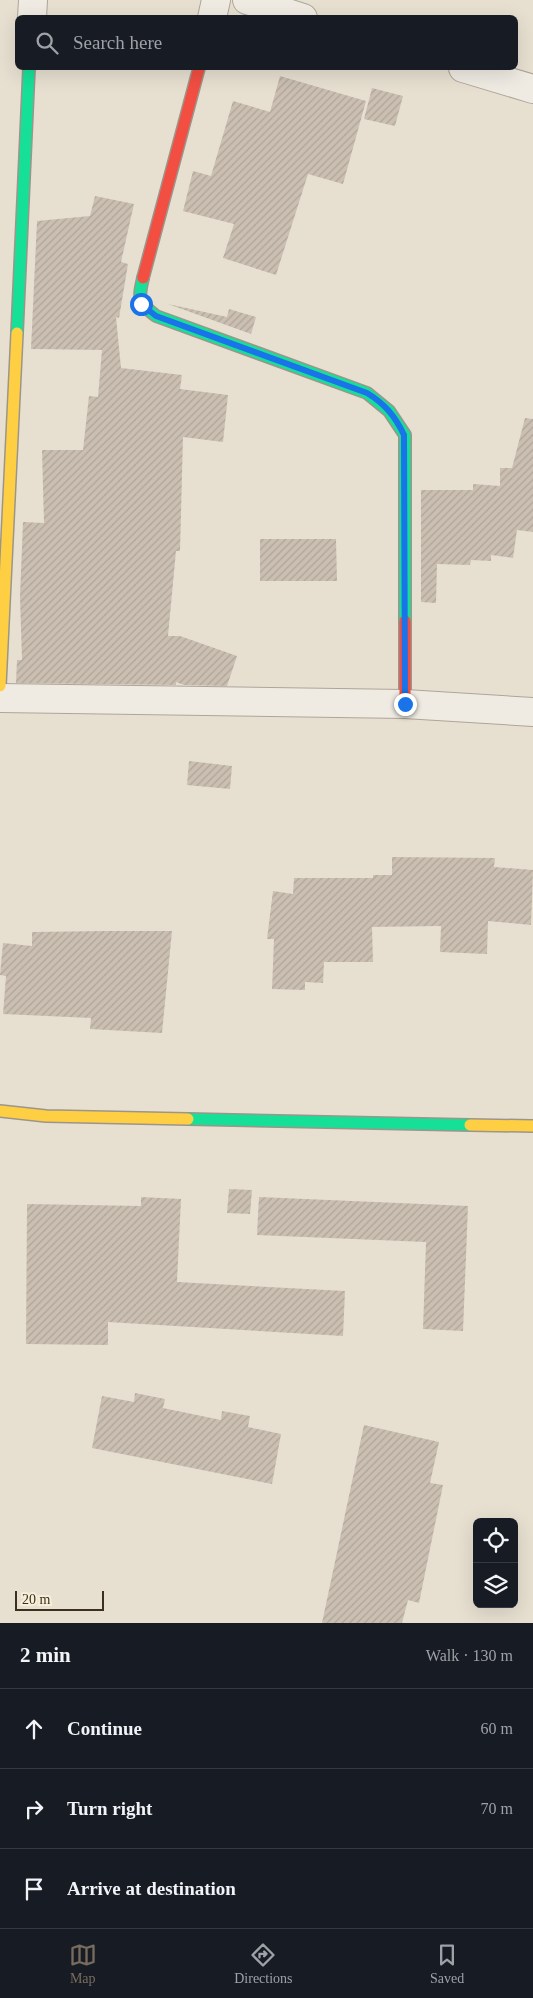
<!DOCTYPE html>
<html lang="en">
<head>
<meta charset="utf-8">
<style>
	:root { --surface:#171b24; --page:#242831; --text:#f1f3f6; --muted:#9ea1a6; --line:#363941; --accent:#786c5e }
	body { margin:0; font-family:"Times New Roman",serif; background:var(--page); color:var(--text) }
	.controls { position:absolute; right:15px; bottom:15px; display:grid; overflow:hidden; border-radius:8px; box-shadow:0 5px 20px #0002 }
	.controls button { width:45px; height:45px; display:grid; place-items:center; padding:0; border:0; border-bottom:1px solid var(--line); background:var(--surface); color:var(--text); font:25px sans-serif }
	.scale { position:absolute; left:15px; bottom:12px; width:89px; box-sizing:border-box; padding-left:5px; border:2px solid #3d2e20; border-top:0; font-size:14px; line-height:18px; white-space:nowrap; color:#3d2e20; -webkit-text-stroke:4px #f7eed8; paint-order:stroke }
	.stop { position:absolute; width:15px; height:15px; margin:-11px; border:4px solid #1a73e8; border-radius:50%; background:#fff }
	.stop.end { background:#1a73e8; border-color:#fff; box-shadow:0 1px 5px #0008 }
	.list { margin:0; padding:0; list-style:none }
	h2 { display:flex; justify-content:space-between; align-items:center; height:65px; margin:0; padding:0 20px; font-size:21px }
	h2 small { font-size:16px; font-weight:400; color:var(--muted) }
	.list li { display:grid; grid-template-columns:32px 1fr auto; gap:15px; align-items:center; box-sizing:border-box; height:80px; padding:0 20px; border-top:1px solid var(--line) }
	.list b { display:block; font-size:19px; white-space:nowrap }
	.list em { font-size:16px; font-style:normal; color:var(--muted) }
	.icon { flex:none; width:28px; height:28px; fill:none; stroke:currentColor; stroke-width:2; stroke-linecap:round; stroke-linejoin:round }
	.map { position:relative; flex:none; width:533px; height:1623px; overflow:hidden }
	.search { position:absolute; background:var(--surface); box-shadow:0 5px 20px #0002; left:15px; right:15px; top:15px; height:55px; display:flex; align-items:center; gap:12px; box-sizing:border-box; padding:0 18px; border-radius:8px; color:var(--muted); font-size:19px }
	.sheet { height:305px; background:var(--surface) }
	nav { display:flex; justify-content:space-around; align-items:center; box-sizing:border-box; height:70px; border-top:1px solid var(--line); background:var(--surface); font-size:14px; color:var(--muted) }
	nav a { display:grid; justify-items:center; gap:2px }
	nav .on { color:var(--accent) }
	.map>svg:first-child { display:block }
	.building { fill:url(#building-hatch) }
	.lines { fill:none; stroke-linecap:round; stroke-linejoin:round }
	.street-casing { stroke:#ada599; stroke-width:30 }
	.fast-casing { stroke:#9c958a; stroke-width:14 }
	.slow-casing { stroke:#9c958a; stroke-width:14 }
	.jam-casing { stroke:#9c958a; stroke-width:14 }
	.street { stroke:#efebe3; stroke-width:28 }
	.fast { stroke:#16e098; stroke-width:11 }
	.slow { stroke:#ffcf43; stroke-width:11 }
	.jam { stroke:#f24e42; stroke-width:11 }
	.route { stroke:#1a73e8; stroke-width:6 }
</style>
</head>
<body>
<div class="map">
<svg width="533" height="1623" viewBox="0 0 533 1623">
	<defs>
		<pattern id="building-hatch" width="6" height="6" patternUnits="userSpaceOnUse" patternTransform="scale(1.25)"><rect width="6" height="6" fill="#cbbfb2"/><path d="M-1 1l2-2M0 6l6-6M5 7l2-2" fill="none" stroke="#afa499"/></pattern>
	</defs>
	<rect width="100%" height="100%" fill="#e7e0d1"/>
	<!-- building -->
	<path class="building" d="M280,76L366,101L343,184L308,174L276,275L223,258L234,224L183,211L193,171L211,176L233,101L270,112Z
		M372,88L403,96L395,126L364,119Z
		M95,196L134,204L121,262L128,264L119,318L116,317L121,368L182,375L180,389L228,395L223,442L183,437L180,551H176L168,636H180L237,656L227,686L184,685L176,682V685L16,683L17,660H22L20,596L23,522L44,523L42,450H83L89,396L98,397L102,350L31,349L37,221L90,216Z
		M168,304L227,317L229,309L256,317L251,334Z
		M525,418L533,419V532L517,530L513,558L491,555V561L471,560L470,565L437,564L436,603L421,602V490H473V484L500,486V468H512Z
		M260,539H336L337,581H260Z
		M189,761L232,766L230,789L187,785Z
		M392,857L495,858L494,867L533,870L531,925L488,921L487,954L440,952L441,926L372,927L373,962H324L323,983L305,982V990L272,989L274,939H267L273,891L293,894L294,878H373V875H392Z
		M107,931H172L162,1033L90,1029L91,1018L3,1014L6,976L0,975L3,943L32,946V932Z
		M229,1189L252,1190L250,1214L227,1213Z
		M141,1197L181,1199L177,1282L345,1291L343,1336L108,1322V1345L26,1344L27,1204L141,1206Z
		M259,1197L468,1206L463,1331L423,1329L426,1242L257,1235Z
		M135,1393L165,1399L163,1408L221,1420L222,1411L250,1416L248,1427L281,1434L272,1484L92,1448L102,1396L134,1402Z
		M364,1425L439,1442L430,1483L443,1485L419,1603L408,1600L402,1623H322Z"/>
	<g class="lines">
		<!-- street casing -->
		<g class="street-casing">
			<path id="street" d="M247,0L303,18
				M32,18L33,0
				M212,18L216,0
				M463,68L533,89
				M0,698L405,704L533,712"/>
		</g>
		<!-- fast casing -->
		<g class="fast-casing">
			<path id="fast" d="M143,278C138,300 138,302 156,316L367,393L389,411L405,435V621
				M17,333L29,68
				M188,1119L470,1125"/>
		</g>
		<!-- slow casing -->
		<g class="slow-casing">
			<path id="slow" d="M0,686L17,333
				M0,1111L46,1116L188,1119
				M470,1125L533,1126"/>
		</g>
		<!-- jam casing -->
		<g class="jam-casing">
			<path id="jam" d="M143,278L199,68
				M405,621V704"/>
		</g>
		<!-- street -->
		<use href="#street" class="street"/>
		<!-- fast -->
		<use href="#fast" class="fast"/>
		<!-- slow -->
		<use href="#slow" class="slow"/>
		<!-- jam -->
		<use href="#jam" class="jam"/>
	</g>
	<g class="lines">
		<!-- route -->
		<path class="route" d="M141,304L156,316L367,393C385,404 395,416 404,435L405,704"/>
	</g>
</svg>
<div class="controls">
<button><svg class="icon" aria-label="locate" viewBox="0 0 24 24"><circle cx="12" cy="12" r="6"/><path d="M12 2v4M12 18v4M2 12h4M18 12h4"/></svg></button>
<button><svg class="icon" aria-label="layers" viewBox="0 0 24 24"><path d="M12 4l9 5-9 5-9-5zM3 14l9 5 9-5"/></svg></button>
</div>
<div class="scale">20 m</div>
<div class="stop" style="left:141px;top:304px"></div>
<div class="stop end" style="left:405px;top:704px"></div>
<div class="search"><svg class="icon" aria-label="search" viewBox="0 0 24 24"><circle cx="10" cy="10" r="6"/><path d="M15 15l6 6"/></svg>Search here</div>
</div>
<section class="sheet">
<h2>2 min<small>Walk · 130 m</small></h2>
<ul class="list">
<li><svg class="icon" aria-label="ahead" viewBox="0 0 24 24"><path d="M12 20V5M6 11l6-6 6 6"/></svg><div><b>Continue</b></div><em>60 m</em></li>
<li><svg class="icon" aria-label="right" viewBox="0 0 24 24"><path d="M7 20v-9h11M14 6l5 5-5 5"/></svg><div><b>Turn right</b></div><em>70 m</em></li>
<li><svg class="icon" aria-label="arrive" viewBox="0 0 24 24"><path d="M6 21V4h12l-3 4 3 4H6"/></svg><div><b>Arrive at destination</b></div></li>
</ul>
</section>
<nav>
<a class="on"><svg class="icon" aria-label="map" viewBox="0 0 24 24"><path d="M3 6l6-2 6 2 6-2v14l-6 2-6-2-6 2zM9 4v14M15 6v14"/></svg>Map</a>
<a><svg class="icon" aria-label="directions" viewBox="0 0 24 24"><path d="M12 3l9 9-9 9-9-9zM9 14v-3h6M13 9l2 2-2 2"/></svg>Directions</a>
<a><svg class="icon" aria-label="saved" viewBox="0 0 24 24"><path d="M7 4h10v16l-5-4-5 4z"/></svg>Saved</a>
</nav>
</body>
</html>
